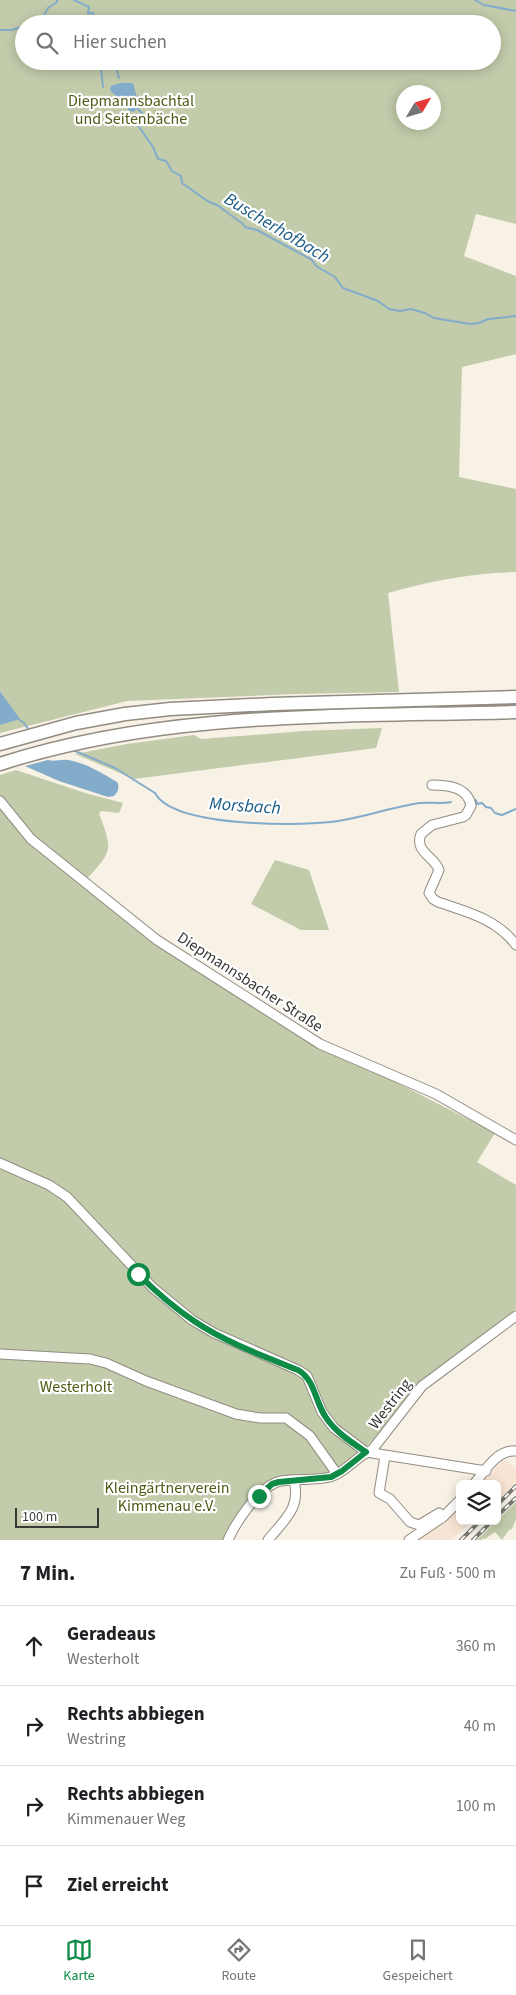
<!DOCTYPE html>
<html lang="de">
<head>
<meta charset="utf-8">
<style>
	:root { --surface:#fff; --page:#f2f2f2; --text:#202124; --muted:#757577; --line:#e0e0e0; --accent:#0e8b47 }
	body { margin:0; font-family:"Source Sans 3",sans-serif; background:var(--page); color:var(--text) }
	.controls { position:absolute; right:15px; bottom:15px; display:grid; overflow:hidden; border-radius:8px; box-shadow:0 2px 12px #0003 }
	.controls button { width:45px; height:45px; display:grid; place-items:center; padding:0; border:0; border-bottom:1px solid var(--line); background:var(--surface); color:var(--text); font:25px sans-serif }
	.compass { position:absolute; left:396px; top:85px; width:45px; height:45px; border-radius:50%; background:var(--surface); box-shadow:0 2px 12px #0003; rotate:52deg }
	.scale { position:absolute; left:15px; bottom:12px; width:84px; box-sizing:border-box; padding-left:5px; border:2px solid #3a3834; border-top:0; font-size:14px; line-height:18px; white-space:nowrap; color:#3a3834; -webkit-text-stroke:4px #fff; paint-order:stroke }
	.stop { position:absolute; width:15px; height:15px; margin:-11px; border:4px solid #0e8b47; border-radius:50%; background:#fff }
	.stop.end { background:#0e8b47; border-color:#fff; box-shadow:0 1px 5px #0008 }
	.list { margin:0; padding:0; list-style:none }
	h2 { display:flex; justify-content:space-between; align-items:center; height:65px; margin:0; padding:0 20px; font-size:21px }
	h2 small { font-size:16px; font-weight:400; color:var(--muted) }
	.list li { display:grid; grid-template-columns:32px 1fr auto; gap:15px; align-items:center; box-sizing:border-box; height:80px; padding:0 20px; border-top:1px solid var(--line) }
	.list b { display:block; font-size:19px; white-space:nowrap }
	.list p { margin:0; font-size:16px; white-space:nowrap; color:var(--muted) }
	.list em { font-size:16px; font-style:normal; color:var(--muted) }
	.icon { flex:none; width:28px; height:28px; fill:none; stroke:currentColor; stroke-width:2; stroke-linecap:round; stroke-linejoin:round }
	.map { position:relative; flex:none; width:516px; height:1540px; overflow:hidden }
	.search { position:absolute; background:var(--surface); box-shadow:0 2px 12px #0003; left:15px; right:15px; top:15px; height:55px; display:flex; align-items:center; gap:12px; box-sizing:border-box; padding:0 18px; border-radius:28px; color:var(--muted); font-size:19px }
	.sheet { height:385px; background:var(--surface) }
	nav { display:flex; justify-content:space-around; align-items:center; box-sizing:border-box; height:70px; border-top:1px solid var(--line); background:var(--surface); font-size:14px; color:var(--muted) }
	nav a { display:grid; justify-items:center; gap:2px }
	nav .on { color:var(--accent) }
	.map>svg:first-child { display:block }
	.commercial { fill:#f7e4d4 }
	.green { fill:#c2cbaa; fill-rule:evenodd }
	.water { fill:#83accb }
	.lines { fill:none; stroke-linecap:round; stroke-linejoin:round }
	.stream { stroke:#83accb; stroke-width:2 }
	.minor-casing { stroke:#928c82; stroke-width:11 }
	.highway-casing { stroke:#928c82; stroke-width:15 }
	.minor { stroke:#fff; stroke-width:9 }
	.highway { stroke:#fff; stroke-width:12 }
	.rail-casing { stroke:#7a7770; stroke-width:4 }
	.rail { stroke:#fff; stroke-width:2; stroke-dasharray:5.5; stroke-linecap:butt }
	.route { stroke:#0e8b47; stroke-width:6 }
	.labels { text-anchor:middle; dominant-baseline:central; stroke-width:4.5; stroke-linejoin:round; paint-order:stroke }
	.park-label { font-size:16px; fill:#4f5c16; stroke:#fff }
	.street-label { font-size:16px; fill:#3a3834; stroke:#fff }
	.water-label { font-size:18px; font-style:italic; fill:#195b85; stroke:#fff }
</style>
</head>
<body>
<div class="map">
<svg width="516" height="1540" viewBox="0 0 516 1540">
	<rect width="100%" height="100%" fill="#f7f1e6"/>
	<!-- commercial -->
	<path class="commercial" d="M502,1461H507L516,1469V1482L497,1500V1484H480Z
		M460,1507V1521H475L470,1526L468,1525L452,1540H418L434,1529Z"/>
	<!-- green -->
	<path class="green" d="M0,0H516V224L476,214L464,256L516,276V354L462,367L459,477L516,489V572C473,573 429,581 388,593L399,692L296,694L127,701L0,733V725L19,718L0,691ZM24,24H492V61H24ZM404,92H434V122H404Z
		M382,728L376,748L134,779L75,754L127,744L194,735L201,739L304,731Z
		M16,770L85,793L123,803L119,813L101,811L99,814C115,853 110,853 83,883L156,942L333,1054L388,1078L495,1133L477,1162L516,1185V1309L418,1389L361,1453L330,1474L275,1481L225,1540H0V775Z
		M275,860L309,870L329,930H301L251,904Z
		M516,1502V1519L512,1529L509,1530L502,1540L495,1532L485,1539L483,1538L482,1540H477Z"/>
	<!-- water -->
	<path class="water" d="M120,83H133L138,101V109L133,112L128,110L110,90L111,86Z
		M0,691L20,719L0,725Z
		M48,760C55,762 61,759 68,760C86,763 102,773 117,782C120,787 118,792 114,796L108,797L59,781L25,766Z"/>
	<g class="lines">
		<!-- stream -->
		<path class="stream" d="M74,0L89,7L88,13H93L95,19L99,24
			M475,0L484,5L516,11
			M29,24L42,19L48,8L57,2V0
			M0,30H12L24,26
			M114,61L119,78
			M103,87L101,69L112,61
			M138,109L147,119L146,122L137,124L153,147L158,159L166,161L172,171L181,176L182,183L209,202L217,205L243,224L245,227L257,230L312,260L316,266L335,277L343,288L378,301L389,309L400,311L411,309L425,313L434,318L470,324L479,323L488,319L516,316
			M17,718L24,723L29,730
			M73,750L115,768L155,793C173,827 294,826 330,822C361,819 390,807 420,803C430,802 441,804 451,802
			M476,800L477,804L482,803L486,807L491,808L495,813L502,815L516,809"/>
		<!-- minor casing -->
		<g class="minor-casing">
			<path id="minor" d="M432,785C448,785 468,787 471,806L466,815L463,817L432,825L421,834C414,852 434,856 439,870L429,893L433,899L438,902C467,912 497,919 516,945
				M0,801L31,839L157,940L320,1044L436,1094L516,1140
				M0,1163L49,1185L67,1197L153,1288L192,1320L214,1333L298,1370L307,1376L322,1412L334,1428L366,1452L486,1471
				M0,1354L90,1359L106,1363L146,1381L236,1414L260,1418H286L310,1436L337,1474
				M385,1456L379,1493L390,1499L410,1522L419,1525L439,1513L443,1517
				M474,1484C485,1471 497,1449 516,1451
				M228,1540C236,1522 260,1485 281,1481C296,1478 315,1481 330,1477C347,1472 356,1456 372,1450L422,1386L516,1316
				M268,1540C285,1519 301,1508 294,1480
				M409,1540L443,1517L460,1500"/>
		</g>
		<!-- highway casing -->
		<g class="highway-casing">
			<path id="highway" d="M0,744L76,723L125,714L170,709L273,704L516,697
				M0,764C166,710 344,717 516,712"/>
		</g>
		<!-- minor -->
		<use href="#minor" class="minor"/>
		<!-- highway -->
		<use href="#highway" class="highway"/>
		<!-- rail casing -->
		<g class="rail-casing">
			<path id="rail" d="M497,1505L516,1486
				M497,1516L516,1498
				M461,1540L480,1521
				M473,1540L492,1521"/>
		</g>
		<!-- rail -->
		<use href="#rail" class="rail"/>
	</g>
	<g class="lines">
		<!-- route -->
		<path class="route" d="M138,1274C155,1291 173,1307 194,1321C225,1342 263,1356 298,1370C315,1380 315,1401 325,1416C335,1432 351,1442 366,1452L342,1471L331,1477L279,1482L272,1484L259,1496"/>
	</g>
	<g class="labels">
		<!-- park labels -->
		<g class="park-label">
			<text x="131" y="101">Diepmannsbachtal<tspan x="131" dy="18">und Seitenbäche</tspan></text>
			<text x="76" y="1387">Westerholt</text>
			<text x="167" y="1488">Kleingärtnerverein<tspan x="167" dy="18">Kimmenau e.V.</tspan></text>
		</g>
		<!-- street labels -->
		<g class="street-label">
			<text transform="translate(250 982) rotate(33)">Diepmannsbacher Straße</text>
			<text transform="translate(390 1404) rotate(-52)">Westring</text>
		</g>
		<!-- water labels -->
		<g class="water-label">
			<text transform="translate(277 228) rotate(31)">Buscherhofbach</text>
			<text transform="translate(245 806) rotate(4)">Morsbach</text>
		</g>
	</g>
</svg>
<div class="controls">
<button><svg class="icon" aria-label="layers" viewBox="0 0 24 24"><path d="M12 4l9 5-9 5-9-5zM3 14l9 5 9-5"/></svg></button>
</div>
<svg class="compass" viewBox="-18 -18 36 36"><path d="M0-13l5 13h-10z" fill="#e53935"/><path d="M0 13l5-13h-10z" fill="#757577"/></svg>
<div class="scale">100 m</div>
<div class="stop" style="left:138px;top:1274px"></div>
<div class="stop end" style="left:259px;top:1496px"></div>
<div class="search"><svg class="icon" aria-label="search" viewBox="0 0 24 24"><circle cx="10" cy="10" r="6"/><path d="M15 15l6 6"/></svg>Hier suchen</div>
</div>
<section class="sheet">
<h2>7 Min.<small>Zu Fuß · 500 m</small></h2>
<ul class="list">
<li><svg class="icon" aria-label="ahead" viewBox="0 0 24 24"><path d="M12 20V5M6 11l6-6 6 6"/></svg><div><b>Geradeaus</b><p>Westerholt</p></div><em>360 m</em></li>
<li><svg class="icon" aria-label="right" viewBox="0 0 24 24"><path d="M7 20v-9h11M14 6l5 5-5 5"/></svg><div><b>Rechts abbiegen</b><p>Westring</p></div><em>40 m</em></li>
<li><svg class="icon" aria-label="right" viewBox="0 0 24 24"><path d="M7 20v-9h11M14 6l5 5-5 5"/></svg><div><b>Rechts abbiegen</b><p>Kimmenauer Weg</p></div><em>100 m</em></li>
<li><svg class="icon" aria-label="arrive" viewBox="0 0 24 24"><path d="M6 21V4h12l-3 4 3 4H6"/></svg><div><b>Ziel erreicht</b></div></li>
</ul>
</section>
<nav>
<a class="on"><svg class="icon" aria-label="map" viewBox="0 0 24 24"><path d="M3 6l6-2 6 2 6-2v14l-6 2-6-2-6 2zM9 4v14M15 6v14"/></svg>Karte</a>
<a><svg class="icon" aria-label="directions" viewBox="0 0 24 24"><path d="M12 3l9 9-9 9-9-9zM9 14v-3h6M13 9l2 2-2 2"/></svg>Route</a>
<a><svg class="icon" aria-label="saved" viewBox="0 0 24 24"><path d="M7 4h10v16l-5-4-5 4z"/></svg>Gespeichert</a>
</nav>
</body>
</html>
